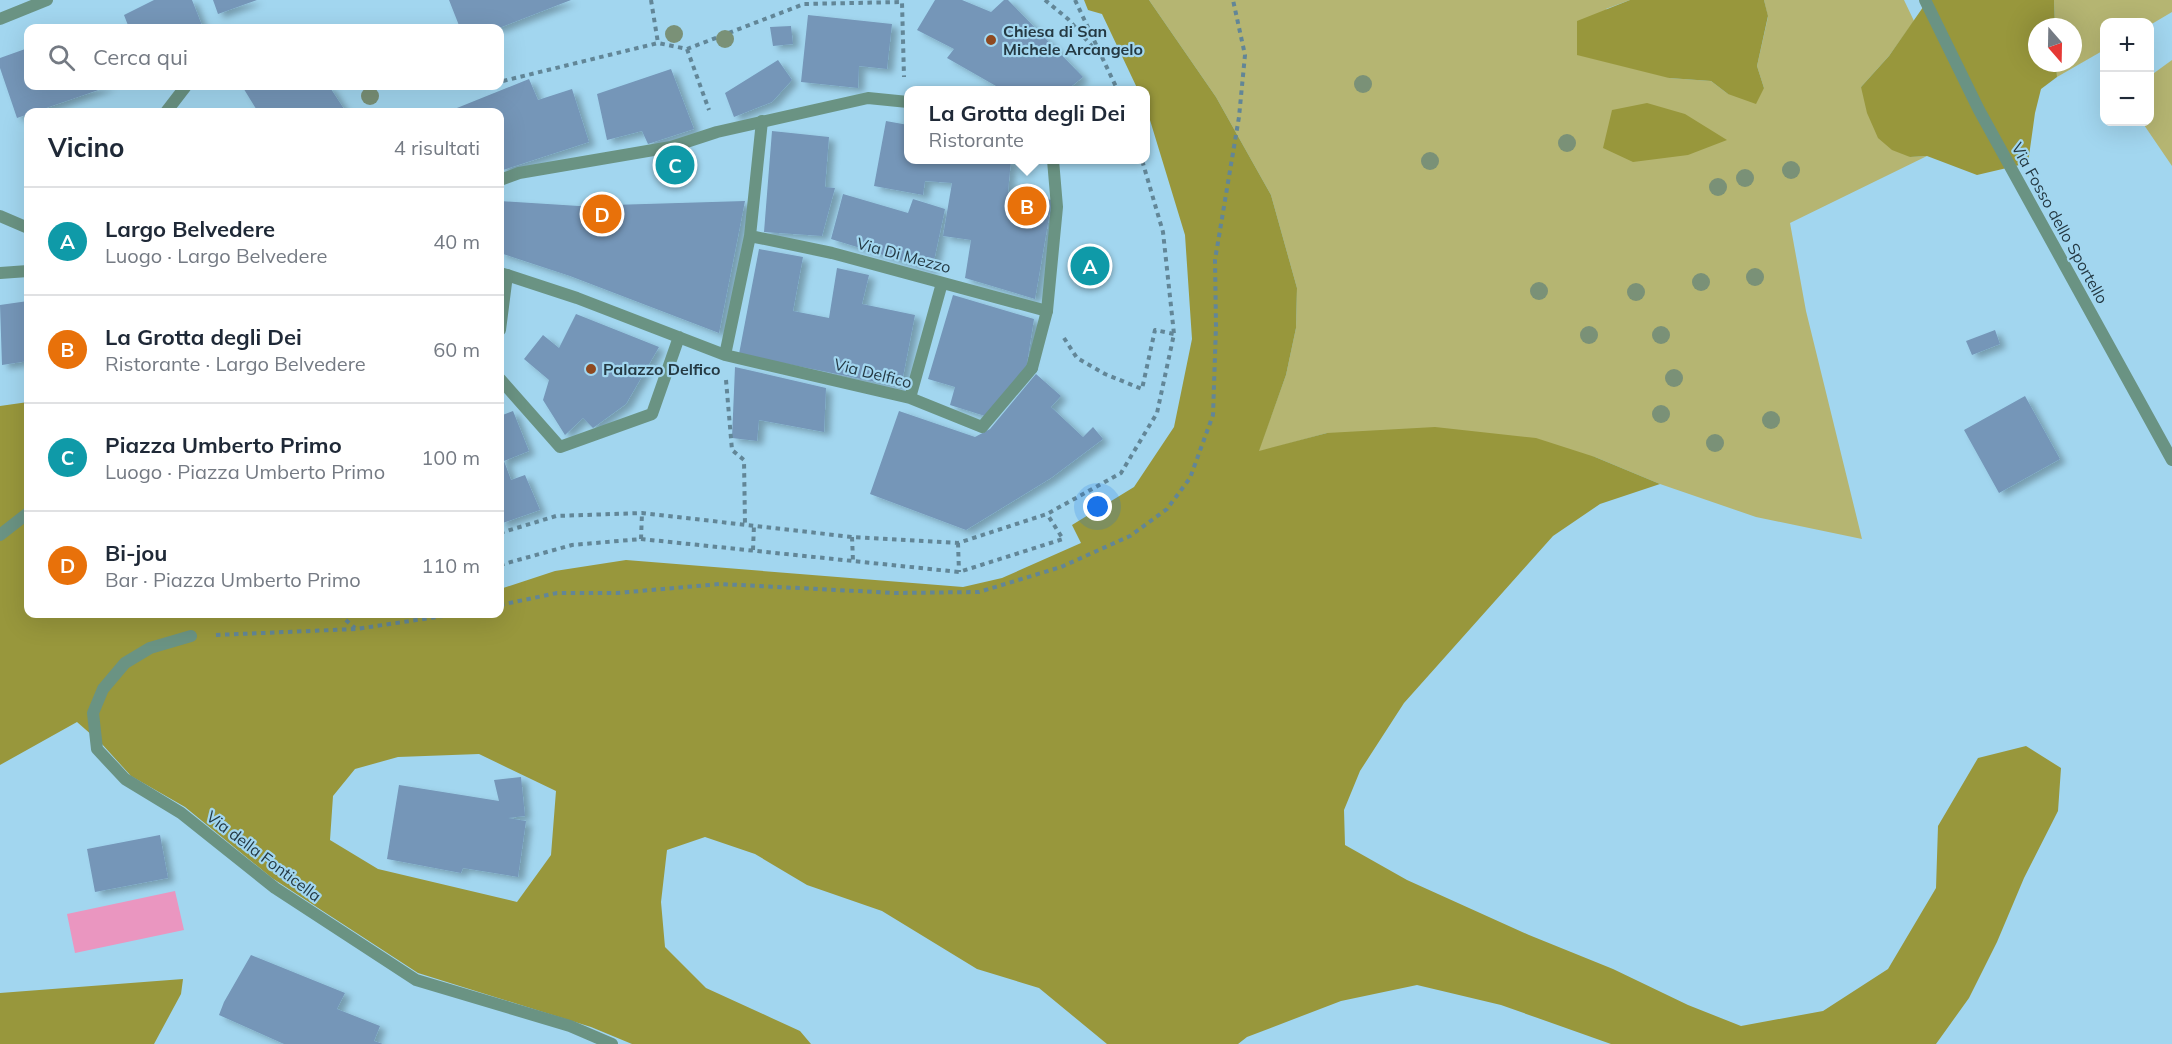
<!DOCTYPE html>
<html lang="it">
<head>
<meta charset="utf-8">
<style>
	:root { --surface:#fff; --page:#f2f2f3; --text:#1f2937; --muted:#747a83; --line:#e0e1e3; --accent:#0b8043 }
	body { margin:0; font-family:Mulish,sans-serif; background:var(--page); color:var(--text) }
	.controls { position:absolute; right:18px; top:18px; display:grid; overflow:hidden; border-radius:12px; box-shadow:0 6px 24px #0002 }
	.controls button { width:54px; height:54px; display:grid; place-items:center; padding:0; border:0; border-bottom:2px solid var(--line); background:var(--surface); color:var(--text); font:30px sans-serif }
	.compass { position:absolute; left:2028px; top:18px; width:54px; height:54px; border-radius:50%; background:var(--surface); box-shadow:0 6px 24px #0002; rotate:160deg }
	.you { position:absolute; left:1098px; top:507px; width:21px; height:21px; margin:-15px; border:4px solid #fff; border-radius:50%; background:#1a73e8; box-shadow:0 0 0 9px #1a73e833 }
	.badge { display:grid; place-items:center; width:39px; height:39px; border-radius:50%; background:var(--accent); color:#fff; font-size:20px; font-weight:700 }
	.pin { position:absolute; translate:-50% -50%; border:3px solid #fff; box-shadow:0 2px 6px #0006 }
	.popup { position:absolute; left:904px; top:86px; width:246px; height:78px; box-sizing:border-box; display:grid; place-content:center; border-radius:12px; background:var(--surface); filter:drop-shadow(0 2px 4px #0005); font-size:20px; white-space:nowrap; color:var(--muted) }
	.popup b { font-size:22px; color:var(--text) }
	.popup::after { content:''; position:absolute; left:50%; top:100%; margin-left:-12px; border:12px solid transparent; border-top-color:var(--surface) }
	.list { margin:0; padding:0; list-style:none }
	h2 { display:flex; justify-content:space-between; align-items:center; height:78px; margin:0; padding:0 24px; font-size:26px }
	h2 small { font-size:20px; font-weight:400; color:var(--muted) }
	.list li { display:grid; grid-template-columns:39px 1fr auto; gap:18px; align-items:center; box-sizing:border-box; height:108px; padding:0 24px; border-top:2px solid var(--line) }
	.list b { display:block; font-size:22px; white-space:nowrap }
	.list p { margin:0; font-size:20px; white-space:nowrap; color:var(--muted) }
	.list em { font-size:20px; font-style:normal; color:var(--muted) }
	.icon { flex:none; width:33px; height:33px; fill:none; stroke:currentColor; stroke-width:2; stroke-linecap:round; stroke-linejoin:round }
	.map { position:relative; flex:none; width:2172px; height:1044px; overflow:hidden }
	.search { position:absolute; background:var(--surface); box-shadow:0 6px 24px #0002; left:24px; top:24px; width:480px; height:66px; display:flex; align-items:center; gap:15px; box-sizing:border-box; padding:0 21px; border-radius:12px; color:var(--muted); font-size:22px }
	.panel { position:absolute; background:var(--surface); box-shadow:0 6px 24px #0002; left:24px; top:108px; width:480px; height:510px; border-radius:12px }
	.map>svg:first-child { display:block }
	.green { fill:#b5b572 }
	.forest { fill:#98973c; fill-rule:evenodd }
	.water { fill:#ea96c0 }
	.building { fill:#7496b8; filter:url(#shadow) }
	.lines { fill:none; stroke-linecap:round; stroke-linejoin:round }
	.path { stroke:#628697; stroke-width:4; stroke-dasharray:4.5 4.5; stroke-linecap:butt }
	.pedestrian { stroke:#6a9383; stroke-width:12 }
	.minor { stroke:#6a9383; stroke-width:12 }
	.tertiary { stroke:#6a9383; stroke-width:12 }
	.tree { fill:#7a9177 }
	.poi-dot { fill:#8f4920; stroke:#a2d6ef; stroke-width:2 }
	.labels { text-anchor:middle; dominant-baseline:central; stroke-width:4.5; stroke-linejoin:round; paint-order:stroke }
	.poi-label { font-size:16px; font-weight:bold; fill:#243943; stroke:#a2d6ef; text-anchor:start }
	.street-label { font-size:16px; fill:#243943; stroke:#a2d6ef }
</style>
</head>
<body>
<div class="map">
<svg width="2172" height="1044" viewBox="0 0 2172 1044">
	<defs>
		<filter id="shadow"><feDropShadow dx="6" dy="4" stdDeviation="3" flood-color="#0004"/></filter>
	</defs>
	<rect width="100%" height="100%" fill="#a2d6ef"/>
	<!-- green -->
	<path class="green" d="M1149,0H1630L1606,9L1669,78L1711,81L1728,94L1764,88L1757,66L1768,17L1764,0H1904L1914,21L1889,56L1861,87L1910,157L1927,156L1790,223L1806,311L1862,539L1756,517L1660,484L1595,457L1327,433L1258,452L1286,375L1296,328L1297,288L1271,195L1216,97Z
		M2054,0H2172V12L2150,25V22H2104V50L2057,77L2056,63H2073V27H2055Z
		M2172,60V166L2142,122H2150V76Z"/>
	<!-- forest -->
	<path class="forest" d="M1084,0H1149L1216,97L1271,195L1297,288L1296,328L1286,375L1259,451L1327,433L1435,427L1536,438L1595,457L1660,484L1600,504L1553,536L1404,703L1360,771L1344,810L1345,845L1407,880L1529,935L1613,969L1688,1005L1741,1026L1823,1011L1888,969L1936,888L1938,826L1978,758L2026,746L2061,768L2058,811L2024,878L1997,942L1969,998L1936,1044H1611L1501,1005L1417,985L1341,1001L1247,1037L1238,1044H1107L1039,988L977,969L882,911L807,885L755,854L705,837L667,850L661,902L665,947L706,988L800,1031L811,1044H632L591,1027L418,973L272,878L185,807L131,776L101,743L77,722L0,765V406L28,402V614H500V589L555,571L626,560L963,587L1002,578L1081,543L1072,525L1134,487L1174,427L1192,339L1185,235L1146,107V91L1138,90L1102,14L1088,10ZM479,754L556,791L551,855L517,902L378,869L330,840L333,796L355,769L398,757Z
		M1630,0H1764L1768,16L1757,66L1764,88L1756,104L1728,94L1711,81L1669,78L1577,55V21Z
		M1928,0H2054L2055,27H2037V63H2056L2057,77L2041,89L2035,113L2028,163L1977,175L1927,156L1910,157L1892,150L1878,138L1867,113L1861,87L1889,56Z
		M1647,103L1685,114L1727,140L1688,155L1633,162L1603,148L1612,110Z
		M183,979L181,994L154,1044H0V993Z"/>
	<!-- water -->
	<path class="water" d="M175,891L184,930L75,953L67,914Z"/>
	<!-- building -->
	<path class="building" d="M154,0H192L203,28H129L124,15Z
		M213,0H257L218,14Z
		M449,0H571L499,28H460Z
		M935,0H962L991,12L1004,0H1008L1083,77L1067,90H1003L947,58L954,49L917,30Z
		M808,15L892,24L887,69L859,66L858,88L801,82Z
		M791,26L793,44L773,46L770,27Z
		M28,48V86H110L17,118L0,68V58Z
		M778,60L792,80L772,102L734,117L725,93Z
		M671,69L694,129L648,144L642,131L607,140L597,94Z
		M529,79L538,100L572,89L589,142L500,171V112H447Z
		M242,86H329L346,112H258Z
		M886,121L908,125V160H1011L1008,192L1052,200L1035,299L965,278L971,240L943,236L952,183L925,181L923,195L874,186Z
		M772,131L829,137L825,187L835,188L822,236L764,232Z
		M843,194L908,213L913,199L945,209L932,270L831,239Z
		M500,201L579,206L745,201L719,333L570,276L500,253Z
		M759,249L803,257L793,311L829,318L837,268L869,275L862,304L915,315L901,387L739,354Z
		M953,295L1034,319L1026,370L985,416L950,405L955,387L928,379Z
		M28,301V361L2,365L0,305Z
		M576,314L659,347L626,404L593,428L583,418L565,435L543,400L549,380L524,359L543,335L559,348Z
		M1995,330L2000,344L1972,355L1966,341Z
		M735,367L826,388L824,432L759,420L757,441L732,438Z
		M1036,374L1061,396L1051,407L1083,437L1093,427L1103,439L1051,478L966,530L870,494L899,411L975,437L990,429Z
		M2025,396L2060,459L1999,493L1964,430Z
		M513,411L529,451L504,461L511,480L525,475L540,510L500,524V416Z
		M521,777L525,816L508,818L526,821L518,877L463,868L461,873L387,859L399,785L499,801L494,780Z
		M160,835L168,878L95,892L87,849Z
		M251,955L345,993L337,1009L380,1026L374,1041L383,1044H284L219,1015L224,1002Z"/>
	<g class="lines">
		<!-- path -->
		<path class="path" d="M651,0L658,43
			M1045,0L1068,19L1097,52
			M1075,0L1118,91
			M687,49L709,110
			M503,81L658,43L687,49L804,4L902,2L904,77
			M1064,338L1077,358L1105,374L1142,389L1155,330L1174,334
			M726,380L732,450L744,460L745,524
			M500,533L556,516L642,513L852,537L958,543L1047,514L1121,473L1157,413L1174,334L1163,232L1142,160
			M852,537L853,561
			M641,539L642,513
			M958,543L959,572
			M753,550L754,525
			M500,565L572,545L641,539L959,572L1063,539L1047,514
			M500,605L557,593H617L720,584L895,593L979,592L1061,567L1130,536L1167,509L1190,478L1213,415L1216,326L1215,260L1239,117L1245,55L1233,0
			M339,614L355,628
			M216,635L356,629L457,614"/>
		<!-- pedestrian -->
		<path class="pedestrian" d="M750,236L832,253L1047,311
			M507,275L577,298L725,355L910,398L982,427L1032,368
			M725,355L750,236L762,121
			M500,379L560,447L652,414L679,337
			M910,398L942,283"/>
		<!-- minor -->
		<path class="minor" d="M1925,0L1979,110L2172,460
			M166,112L186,86
			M500,180L519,173L671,147L717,132L868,98L908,102
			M0,273L28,271
			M500,273L507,275L500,330
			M1032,368L1047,311L1057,207L1053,160
			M191,636L150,648L125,663L103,689L93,713L97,749L125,779L181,813L275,888L416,980L570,1026L612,1044"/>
		<!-- tertiary -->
		<path class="tertiary" d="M0,19L47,0
			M0,216L28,228
			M0,535L28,513"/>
	</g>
	<!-- trees -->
	<g class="tree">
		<circle cx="674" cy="34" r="9"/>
		<circle cx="725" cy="39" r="9"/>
		<circle cx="1363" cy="84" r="9"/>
		<circle cx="370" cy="96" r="9"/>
		<circle cx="1567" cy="143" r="9"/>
		<circle cx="1430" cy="161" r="9"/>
		<circle cx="1791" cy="170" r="9"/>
		<circle cx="1745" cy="178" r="9"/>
		<circle cx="1718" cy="187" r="9"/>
		<circle cx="1755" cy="277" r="9"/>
		<circle cx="1701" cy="282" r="9"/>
		<circle cx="1539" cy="291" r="9"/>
		<circle cx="1636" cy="292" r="9"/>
		<circle cx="1589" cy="335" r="9"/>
		<circle cx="1661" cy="335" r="9"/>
		<circle cx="1674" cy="378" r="9"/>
		<circle cx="1661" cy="414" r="9"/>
		<circle cx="1771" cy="420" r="9"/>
		<circle cx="1715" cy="443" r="9"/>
	</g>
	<!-- markers -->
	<g class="poi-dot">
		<circle cx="991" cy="40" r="6"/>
		<circle cx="591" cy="369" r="6"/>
	</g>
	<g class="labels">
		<!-- poi labels -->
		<g class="poi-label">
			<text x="1003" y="31">Chiesa di San<tspan x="1003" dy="18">Michele Arcangelo</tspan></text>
			<text x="603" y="369">Palazzo Delfico</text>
		</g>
		<!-- street labels -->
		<g class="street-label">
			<text transform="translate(2060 223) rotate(61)">Via Fosso dello Sportello</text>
			<text transform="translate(904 255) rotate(15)">Via Di Mezzo</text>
			<text transform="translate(873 373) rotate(14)">Via Delfico</text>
			<text transform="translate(264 856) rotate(37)">Via della Fonticella</text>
		</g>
	</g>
</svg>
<div class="controls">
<button>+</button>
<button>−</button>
</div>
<svg class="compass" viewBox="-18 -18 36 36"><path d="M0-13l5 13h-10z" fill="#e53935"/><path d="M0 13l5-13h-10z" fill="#747a83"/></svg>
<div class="you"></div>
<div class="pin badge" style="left:1090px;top:266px;background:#0f9aa8">A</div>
<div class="pin badge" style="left:1027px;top:206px;background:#e8710a">B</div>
<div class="popup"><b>La Grotta degli Dei</b>Ristorante</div>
<div class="pin badge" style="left:675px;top:165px;background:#0f9aa8">C</div>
<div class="pin badge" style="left:602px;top:214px;background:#e8710a">D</div>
<div class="search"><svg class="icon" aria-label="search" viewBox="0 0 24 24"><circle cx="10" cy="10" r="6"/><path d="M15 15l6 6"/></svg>Cerca qui</div>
<section class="panel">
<h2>Vicino<small>4 risultati</small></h2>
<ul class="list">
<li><span class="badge" style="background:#0f9aa8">A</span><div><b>Largo Belvedere</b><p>Luogo · Largo Belvedere</p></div><em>40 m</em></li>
<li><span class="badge" style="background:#e8710a">B</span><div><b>La Grotta degli Dei</b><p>Ristorante · Largo Belvedere</p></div><em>60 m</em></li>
<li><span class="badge" style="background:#0f9aa8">C</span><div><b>Piazza Umberto Primo</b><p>Luogo · Piazza Umberto Primo</p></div><em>100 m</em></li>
<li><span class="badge" style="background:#e8710a">D</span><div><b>Bi-jou</b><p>Bar · Piazza Umberto Primo</p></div><em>110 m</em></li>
</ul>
</section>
</div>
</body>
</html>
